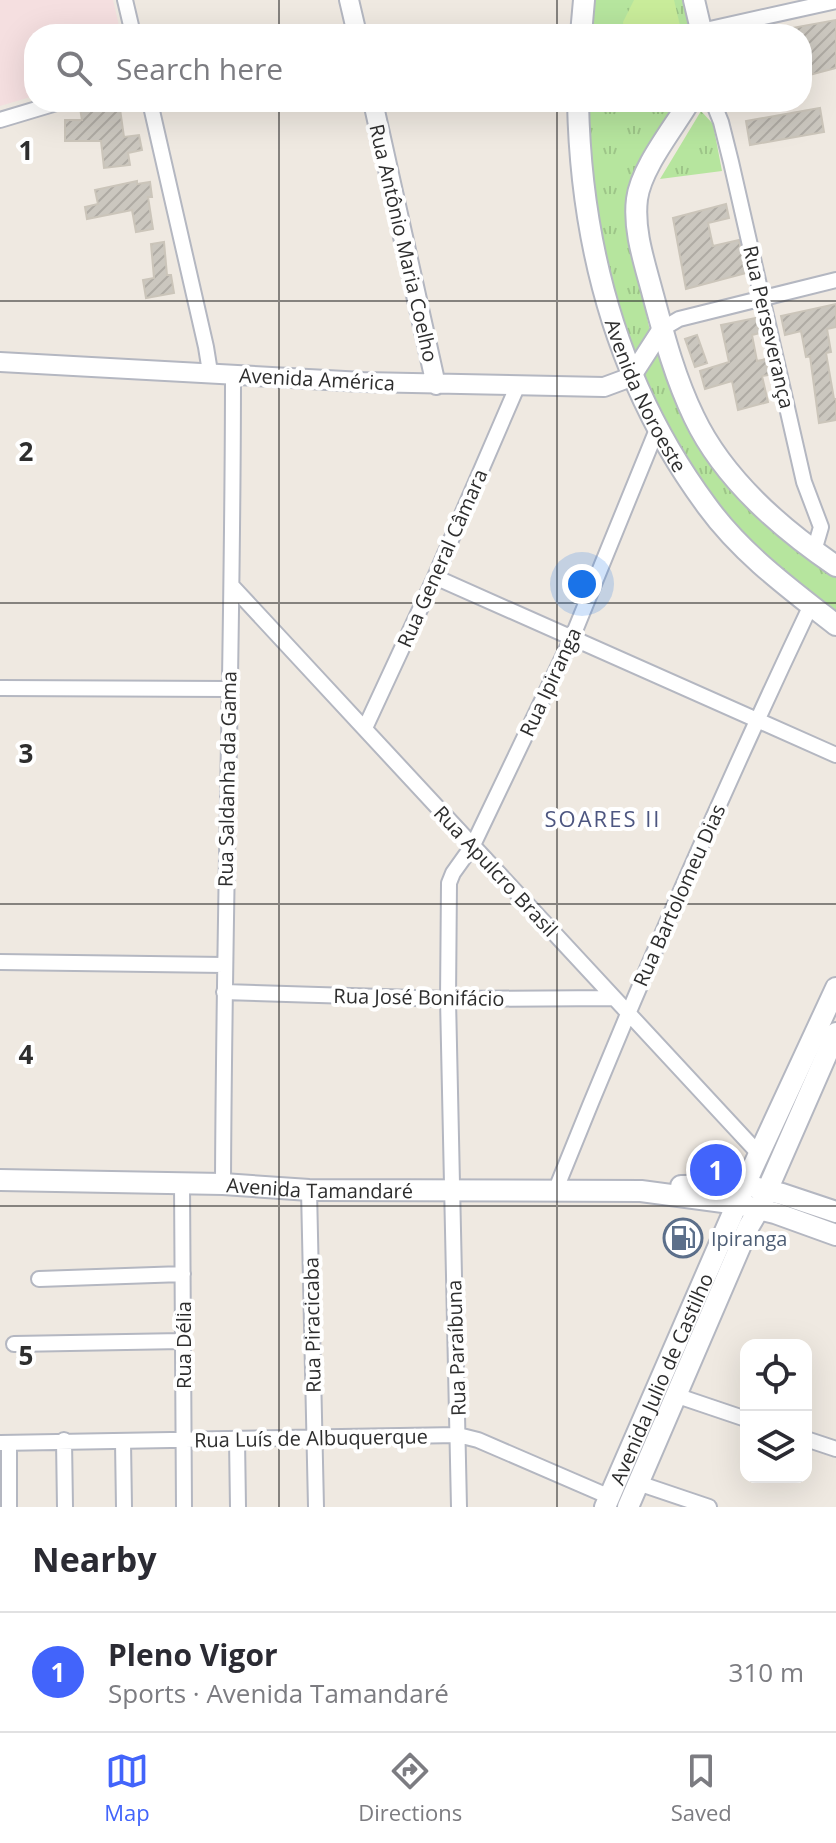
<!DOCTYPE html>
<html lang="en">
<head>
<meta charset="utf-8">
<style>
	:root { --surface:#fff; --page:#f7f7f7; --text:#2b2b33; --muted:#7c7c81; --line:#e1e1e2; --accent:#4264fb }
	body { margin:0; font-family:"Open Sans",sans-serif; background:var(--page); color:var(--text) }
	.controls { position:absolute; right:24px; bottom:24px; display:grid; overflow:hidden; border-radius:16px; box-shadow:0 8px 32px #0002 }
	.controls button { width:72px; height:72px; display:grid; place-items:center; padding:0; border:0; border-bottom:2px solid var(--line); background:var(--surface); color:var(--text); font:40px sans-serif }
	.you { position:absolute; left:582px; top:584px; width:28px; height:28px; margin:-20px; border:6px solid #fff; border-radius:50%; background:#1a73e8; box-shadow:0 0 0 12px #1a73e833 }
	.badge { display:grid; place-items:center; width:52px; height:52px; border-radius:50%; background:var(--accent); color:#fff; font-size:26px; font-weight:700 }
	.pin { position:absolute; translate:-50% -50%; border:4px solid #fff; box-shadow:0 2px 8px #0006 }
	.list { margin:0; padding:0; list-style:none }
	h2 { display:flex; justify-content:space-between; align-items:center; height:104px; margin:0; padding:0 32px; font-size:34px }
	h2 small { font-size:26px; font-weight:400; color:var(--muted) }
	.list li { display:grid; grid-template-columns:52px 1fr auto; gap:24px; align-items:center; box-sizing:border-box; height:120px; padding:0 32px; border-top:2px solid var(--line) }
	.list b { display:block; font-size:30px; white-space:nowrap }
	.list p { margin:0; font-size:26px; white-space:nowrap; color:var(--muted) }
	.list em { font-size:26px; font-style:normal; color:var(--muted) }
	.icon { flex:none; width:44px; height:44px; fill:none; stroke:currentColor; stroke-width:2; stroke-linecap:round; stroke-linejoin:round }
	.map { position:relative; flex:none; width:836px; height:1507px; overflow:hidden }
	.search { position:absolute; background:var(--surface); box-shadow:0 8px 32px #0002; left:24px; right:24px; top:24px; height:88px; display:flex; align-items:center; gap:20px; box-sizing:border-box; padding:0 28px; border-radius:32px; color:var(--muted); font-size:30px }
	.sheet { height:224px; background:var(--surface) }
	nav { display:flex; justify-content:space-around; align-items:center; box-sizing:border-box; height:112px; border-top:2px solid var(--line); background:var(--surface); font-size:22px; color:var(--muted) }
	nav a { display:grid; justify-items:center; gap:4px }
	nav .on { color:var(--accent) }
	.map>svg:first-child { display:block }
	.medical { fill:#f5dfe0 }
	.park { fill:url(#park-tufts) }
	.pitch { fill:#c9ec9a }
	.building { fill:url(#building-hatch); stroke:#cbc5ba; stroke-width:2 }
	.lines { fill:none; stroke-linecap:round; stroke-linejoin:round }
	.minor-casing { stroke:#b4b7c1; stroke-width:18 }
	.tertiary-casing { stroke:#b4b7c1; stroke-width:22 }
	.secondary-casing { stroke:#b4b7c1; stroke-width:24 }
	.minor { stroke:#fff; stroke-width:14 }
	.tertiary { stroke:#fff; stroke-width:18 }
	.secondary { stroke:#fff; stroke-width:20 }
	.grid { fill:none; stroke:#2e2e2e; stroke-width:2; stroke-opacity:0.55 }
	.labels { text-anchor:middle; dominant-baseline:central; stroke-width:8; stroke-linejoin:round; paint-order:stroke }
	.street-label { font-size:20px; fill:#2e2e2e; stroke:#fff }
	.service-label { font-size:20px; fill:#4e5e75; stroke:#fff; text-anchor:start }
	.neighbourhood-label { font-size:22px; letter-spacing:2px; fill:#4d5680; stroke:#fff }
	.grid-label { font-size:26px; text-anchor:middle; font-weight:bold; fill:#2e2e2e; stroke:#fff; stroke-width:8; stroke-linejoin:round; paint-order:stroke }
</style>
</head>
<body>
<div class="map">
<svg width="836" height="1507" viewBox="0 0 836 1507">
	<defs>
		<pattern id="park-tufts" width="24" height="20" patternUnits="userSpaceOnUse" patternTransform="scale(2)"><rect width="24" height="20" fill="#b6e59e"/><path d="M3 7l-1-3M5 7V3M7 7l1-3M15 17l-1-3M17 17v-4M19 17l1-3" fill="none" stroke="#9dc588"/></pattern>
		<pattern id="building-hatch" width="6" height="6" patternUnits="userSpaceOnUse" patternTransform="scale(2)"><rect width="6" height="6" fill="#cbc7bf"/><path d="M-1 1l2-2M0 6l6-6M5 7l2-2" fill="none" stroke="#afaba4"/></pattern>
	</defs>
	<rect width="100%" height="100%" fill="#efe9e1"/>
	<!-- medical -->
	<path class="medical" d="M0,0H113L121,34H34V96L0,106Z"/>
	<!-- park -->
	<path class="park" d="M593,0H684L691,34H590Z
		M587,102H680L636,178L632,248L651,336L672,389L813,560L836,576V619C795,583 752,548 717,506C705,490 695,472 684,455C619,349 590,226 587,102Z
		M701,111L713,124L722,171L660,179Z"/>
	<!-- pitch -->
	<path class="pitch" d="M634,0H674L682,34H624L623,22Z"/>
	<!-- building -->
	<path class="building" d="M836,20V68L802,77V34H781V30Z
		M79,102H119L124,137L139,135L142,150L128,153L130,165L104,168L101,141H65V120H82Z
		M820,108L824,132L750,145L746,121Z
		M137,181V184L150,182L152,197H148L153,229L136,232L132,210L87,219L85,207L98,204L95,190Z
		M726,204L729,218L708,223L713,246L739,240L746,273L686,289L673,218Z
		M164,242L167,275H171L174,293L146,298L143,280L154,278L151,244Z
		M836,304V327L827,329L831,352L826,353L834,399H836V420L819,423L810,356L806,357L801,331L785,335L781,316Z
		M756,318L760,333L752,335L757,361L766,359L769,375L762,376L768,402L738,410L732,381L705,389L700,371L729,362L721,325Z
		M697,335L707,363L695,367L685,339Z"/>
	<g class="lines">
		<!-- minor casing -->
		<g class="minor-casing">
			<path id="minor" d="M125,0L133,34
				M701,31L836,1
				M150,102L206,347L210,372
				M713,102L721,122L731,162L804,482L821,527L814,551
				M0,120L60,102
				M662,329L679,319L836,280
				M435,577L836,755
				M233,587L760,1155
				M0,688L229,689
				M365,728L435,577L517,387
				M0,962L224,965
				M224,992L448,999L613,998
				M182,1183L184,1507
				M223,1184C224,914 233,644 233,374
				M556,1189C635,992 720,797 811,605
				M309,1190L316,1507
				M39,1279L183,1274
				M14,1344L182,1341
				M675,1395L746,1419
				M237,1439L238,1507
				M806,1439L836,1449
				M64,1440L65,1507
				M123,1442L124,1507
				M0,1443L458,1435L478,1440L610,1497
				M9,1443V1507
				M638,1483L709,1507
				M459,1507L448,999L449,883L453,873L473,845L572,638L658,427"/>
		</g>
		<!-- tertiary casing -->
		<g class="tertiary-casing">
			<path id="tertiary" d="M349,0L357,34
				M373,102L436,385
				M0,362L363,382L604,387L631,377L662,329"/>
		</g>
		<!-- secondary casing -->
		<g class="secondary-casing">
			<g id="secondary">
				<path d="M694,0L702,34"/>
				<path d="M581,34L584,0"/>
				<path id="s1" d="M578,102C581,249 619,387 707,506C742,554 790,589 836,625"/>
				<path d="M689,102C673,129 641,168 637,199C633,231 645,264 653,295C664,336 675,378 694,417C723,478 780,528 836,566"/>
				<path id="s2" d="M0,1180L223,1184L309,1190L641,1191L738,1204L775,1213L836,1235"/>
				<path d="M681,1186L746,1185L782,1194L836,1212"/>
				<path id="s3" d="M605,1507L753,1167L836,988"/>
				<path d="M628,1507L749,1226L759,1209L836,1033"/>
			</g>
		</g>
		<!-- minor -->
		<use href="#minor" class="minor"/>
		<!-- tertiary -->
		<use href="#tertiary" class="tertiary"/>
		<!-- secondary -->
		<use href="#secondary" class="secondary"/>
	</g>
	<!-- grid -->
	<path class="grid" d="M279,0V34M557,0V34M279,102V1507M557,102V1507M0,301H836M0,603H836M0,904H836M0,1206H836"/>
	<!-- icons -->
	<defs>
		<g id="fuel-ring" transform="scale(2)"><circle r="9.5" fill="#fff" stroke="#5c6f8a" stroke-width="1.5"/><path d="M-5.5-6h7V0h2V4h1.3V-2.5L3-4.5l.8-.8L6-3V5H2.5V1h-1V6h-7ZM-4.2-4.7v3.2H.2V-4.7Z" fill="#5c6f8a"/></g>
	</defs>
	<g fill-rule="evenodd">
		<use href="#fuel-ring" x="683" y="1238"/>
	</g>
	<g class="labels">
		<!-- street labels -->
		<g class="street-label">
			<text transform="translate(404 243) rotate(77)">Rua Antônio Maria Coelho</text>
			<text transform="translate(769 327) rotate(77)">Rua Perseverança</text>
			<text transform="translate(317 379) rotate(3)">Avenida América</text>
			<text stroke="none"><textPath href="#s1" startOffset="304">Avenida Noroeste</textPath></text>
			<text transform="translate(442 558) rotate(-66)">Rua General Câmara</text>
			<text transform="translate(550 682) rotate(-65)">Rua Ipiranga</text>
			<text transform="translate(227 779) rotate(-89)">Rua Saldanha da Gama</text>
			<text transform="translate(496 871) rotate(47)">Rua Apulcro Brasil</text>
			<text transform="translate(679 895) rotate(-66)">Rua Bartolomeu Dias</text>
			<text transform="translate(419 997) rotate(1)">Rua José Bonifácio</text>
			<text stroke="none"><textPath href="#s2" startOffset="320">Avenida Tamandaré</textPath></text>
			<text transform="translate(312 1325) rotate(-91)">Rua Piracicaba</text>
			<text transform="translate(183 1345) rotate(-90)">Rua Délia</text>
			<text transform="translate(456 1348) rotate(-92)">Rua Paraíbuna</text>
			<text stroke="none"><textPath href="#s3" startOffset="140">Avenida Julio de Castilho</textPath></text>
			<text transform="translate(311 1438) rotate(-1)">Rua Luís de Albuquerque</text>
		</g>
		<!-- service labels -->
		<g class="service-label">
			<text x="711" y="1238">Ipiranga</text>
		</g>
		<!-- neighbourhood labels -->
		<g class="neighbourhood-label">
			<text x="603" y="818">SOARES II</text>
		</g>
	</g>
	<g class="grid-label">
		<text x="26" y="160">1</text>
		<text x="26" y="461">2</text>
		<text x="26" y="763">3</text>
		<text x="26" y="1064">4</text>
		<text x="26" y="1365">5</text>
	</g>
</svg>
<div class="controls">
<button><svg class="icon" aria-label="locate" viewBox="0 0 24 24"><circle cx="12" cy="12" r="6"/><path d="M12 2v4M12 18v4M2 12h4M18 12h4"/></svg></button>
<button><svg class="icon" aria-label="layers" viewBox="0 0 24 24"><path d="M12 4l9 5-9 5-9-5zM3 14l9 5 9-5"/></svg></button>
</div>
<div class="you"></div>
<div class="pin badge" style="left:716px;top:1170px">1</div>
<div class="search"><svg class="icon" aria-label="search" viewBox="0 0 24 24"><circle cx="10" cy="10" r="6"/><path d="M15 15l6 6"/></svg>Search here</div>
</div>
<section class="sheet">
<h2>Nearby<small></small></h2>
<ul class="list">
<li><span class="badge">1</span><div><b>Pleno Vigor</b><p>Sports · Avenida Tamandaré</p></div><em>310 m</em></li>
</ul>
</section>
<nav>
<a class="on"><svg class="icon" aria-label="map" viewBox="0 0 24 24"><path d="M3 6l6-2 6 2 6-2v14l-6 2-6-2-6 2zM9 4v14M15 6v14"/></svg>Map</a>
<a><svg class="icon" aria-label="directions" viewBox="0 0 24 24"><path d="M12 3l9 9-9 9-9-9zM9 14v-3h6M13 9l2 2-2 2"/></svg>Directions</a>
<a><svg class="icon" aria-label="saved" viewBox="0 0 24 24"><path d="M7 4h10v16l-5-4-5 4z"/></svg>Saved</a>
</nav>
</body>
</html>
